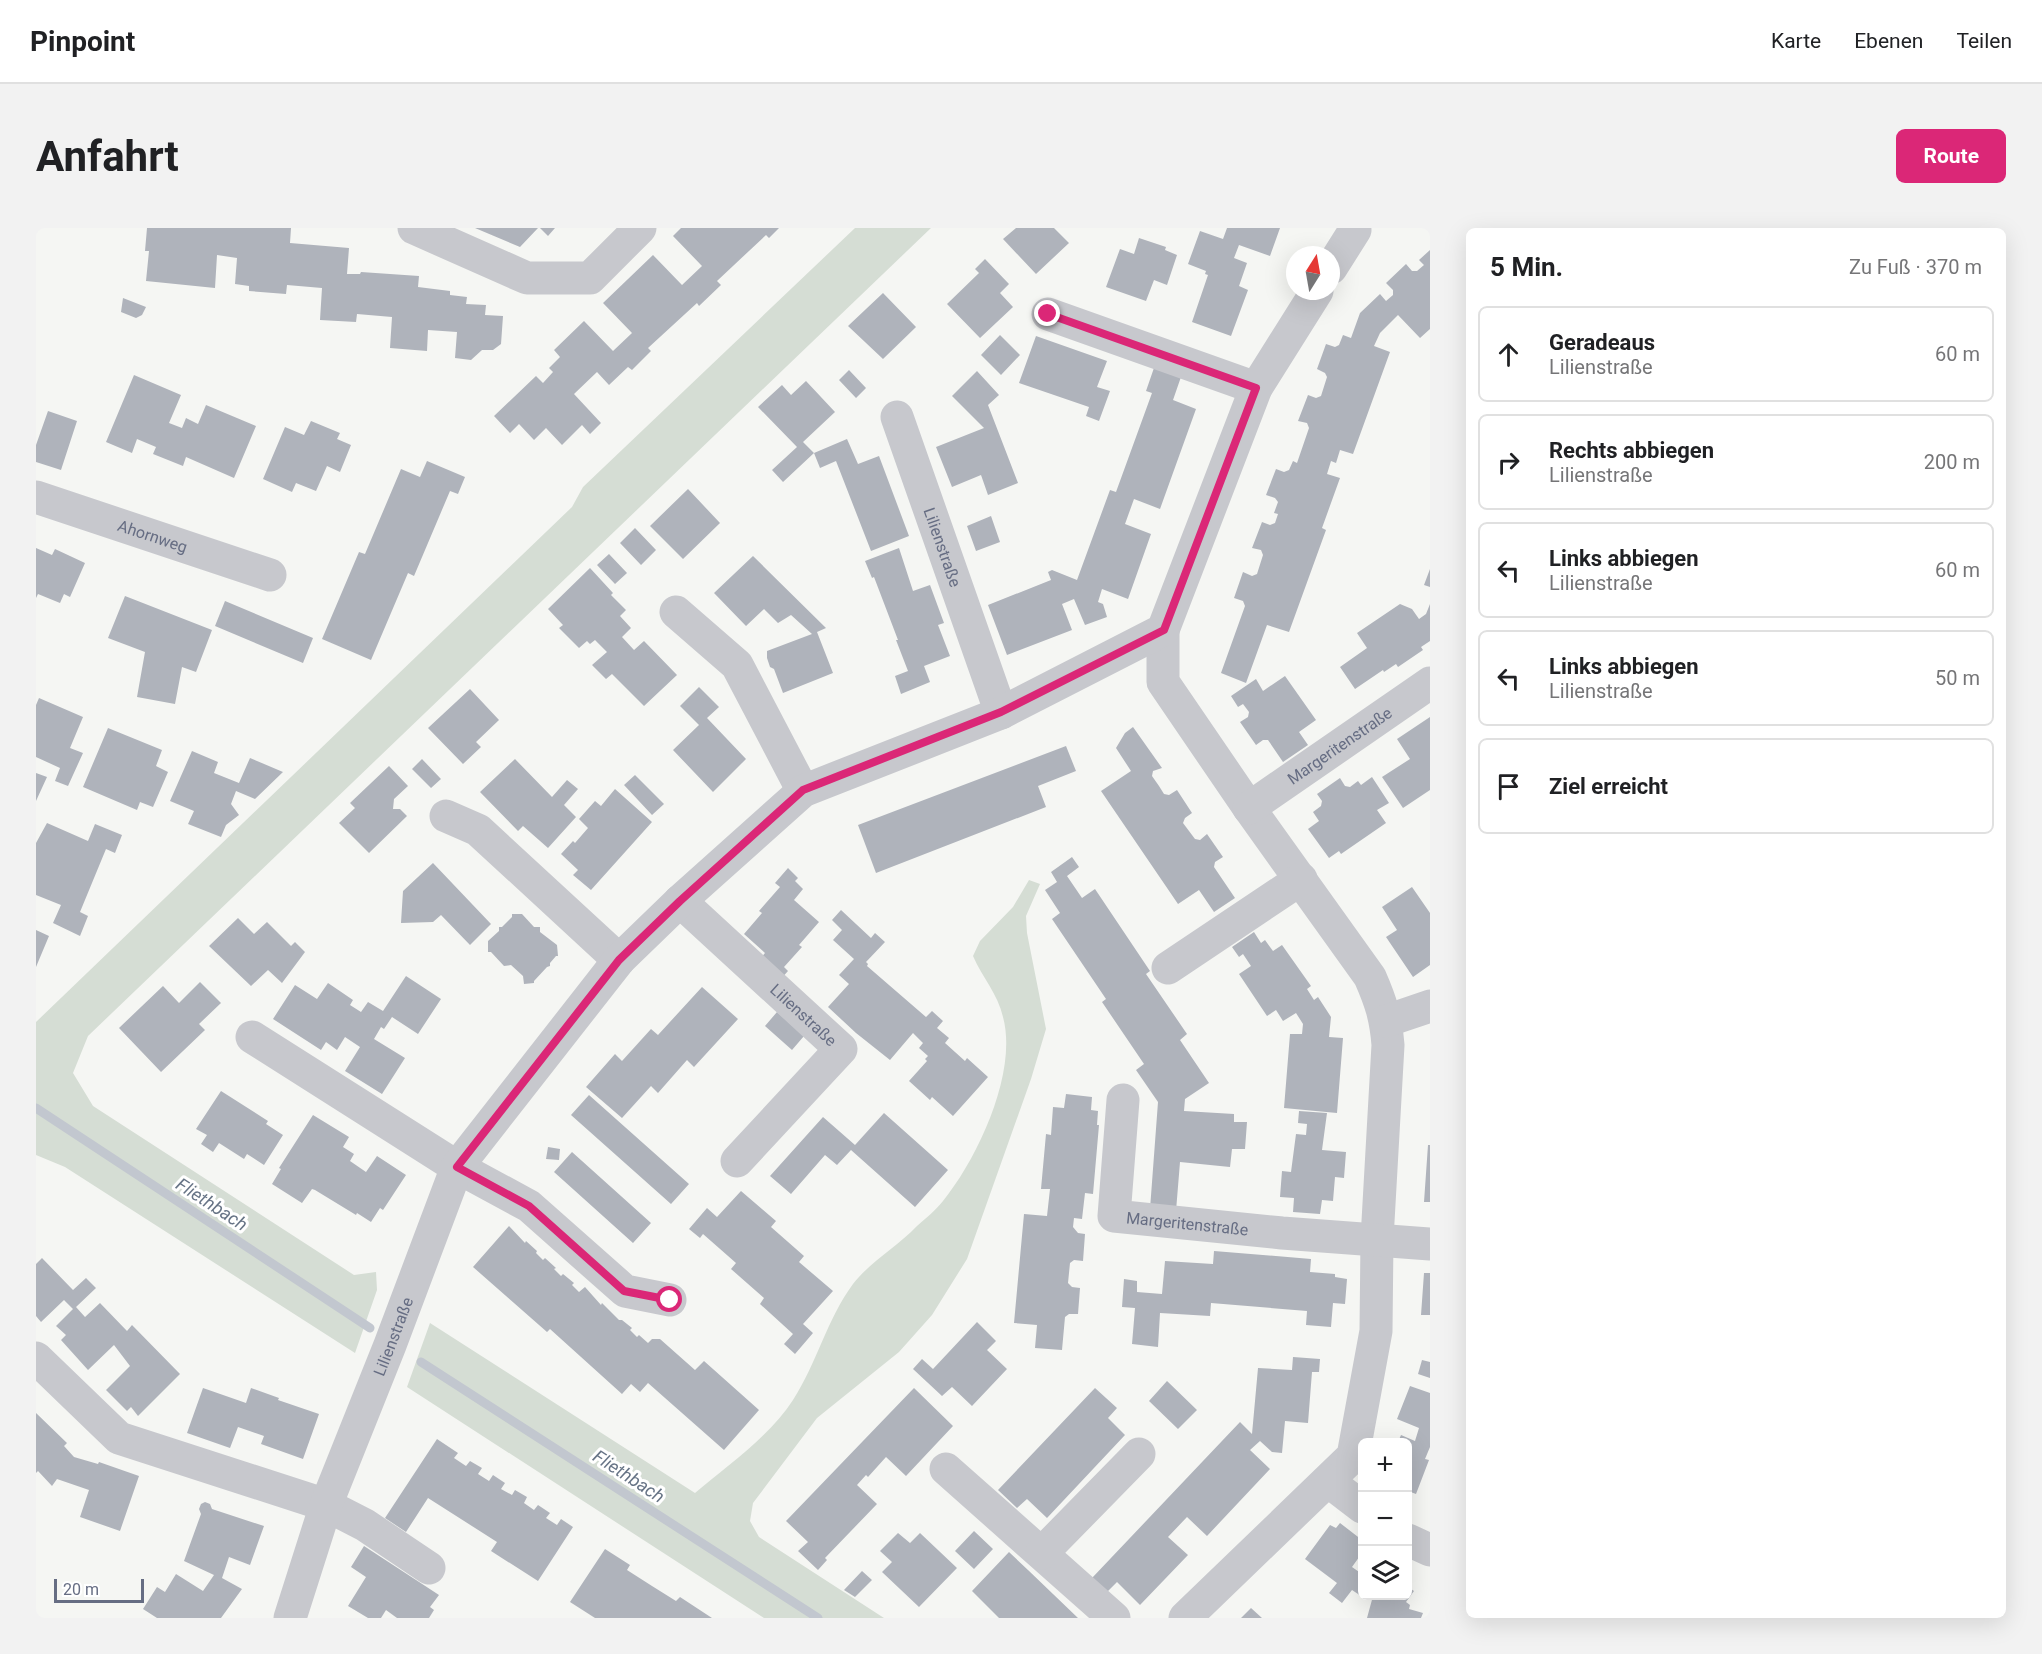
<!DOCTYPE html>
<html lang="de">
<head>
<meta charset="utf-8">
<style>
	:root { --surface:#fff; --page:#f2f2f2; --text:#202124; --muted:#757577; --line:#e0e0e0; --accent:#db2777 }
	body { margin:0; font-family:Roboto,sans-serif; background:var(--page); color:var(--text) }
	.controls { position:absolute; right:18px; bottom:18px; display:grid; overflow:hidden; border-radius:9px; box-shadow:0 6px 24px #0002 }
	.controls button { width:54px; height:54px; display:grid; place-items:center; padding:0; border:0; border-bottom:2px solid var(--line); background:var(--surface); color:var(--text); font:30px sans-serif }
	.compass { position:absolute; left:1250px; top:18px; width:54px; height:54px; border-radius:50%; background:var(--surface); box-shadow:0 6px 24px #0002; rotate:11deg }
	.scale { position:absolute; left:18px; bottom:15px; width:90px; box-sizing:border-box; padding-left:6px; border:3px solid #666d83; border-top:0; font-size:16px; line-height:21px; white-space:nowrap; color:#666d83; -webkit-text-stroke:4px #fff; paint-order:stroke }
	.stop { position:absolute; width:18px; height:18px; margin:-14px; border:4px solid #db2777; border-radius:50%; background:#fff }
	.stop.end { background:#db2777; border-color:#fff; box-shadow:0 2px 6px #0008 }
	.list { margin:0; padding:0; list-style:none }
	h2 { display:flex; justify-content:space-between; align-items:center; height:78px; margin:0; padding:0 24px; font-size:26px }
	h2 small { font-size:20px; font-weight:400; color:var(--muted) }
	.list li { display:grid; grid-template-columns:39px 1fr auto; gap:18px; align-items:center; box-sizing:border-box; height:96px; margin:0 12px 12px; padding:0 12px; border:2px solid var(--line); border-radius:9px }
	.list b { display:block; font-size:22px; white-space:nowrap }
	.list p { margin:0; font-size:20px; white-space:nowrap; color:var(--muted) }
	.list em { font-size:20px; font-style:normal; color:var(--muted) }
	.icon { flex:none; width:33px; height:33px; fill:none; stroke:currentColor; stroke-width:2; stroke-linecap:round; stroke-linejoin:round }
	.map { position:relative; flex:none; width:1394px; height:1390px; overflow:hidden; border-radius:9px }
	header { display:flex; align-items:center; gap:36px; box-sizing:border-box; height:84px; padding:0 30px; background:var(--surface); border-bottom:2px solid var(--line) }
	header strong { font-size:28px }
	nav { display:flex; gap:33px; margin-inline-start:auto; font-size:21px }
	.intro { display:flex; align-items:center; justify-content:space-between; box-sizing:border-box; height:144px; padding:0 36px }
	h1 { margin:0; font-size:42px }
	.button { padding:15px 27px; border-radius:9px; background:var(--accent); color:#fff; font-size:21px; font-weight:700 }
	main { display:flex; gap:36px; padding:0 36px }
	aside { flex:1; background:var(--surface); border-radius:9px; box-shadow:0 6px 24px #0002 }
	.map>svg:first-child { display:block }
	.green { fill:#d5ddd4 }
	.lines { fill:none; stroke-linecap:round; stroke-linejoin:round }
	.stream { stroke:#c2c7cf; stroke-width:9 }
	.building { fill:#afb3bb }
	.minor { stroke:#c7c8cd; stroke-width:33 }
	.route { stroke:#db2777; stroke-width:8 }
	.labels { text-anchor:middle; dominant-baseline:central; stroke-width:6; stroke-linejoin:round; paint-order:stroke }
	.street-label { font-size:16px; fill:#666d83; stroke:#fff }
	.water-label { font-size:18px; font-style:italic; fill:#677486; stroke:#fff }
</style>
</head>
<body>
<header>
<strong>Pinpoint</strong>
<nav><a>Karte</a><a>Ebenen</a><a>Teilen</a></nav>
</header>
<div class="intro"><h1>Anfahrt</h1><a class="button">Route</a></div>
<main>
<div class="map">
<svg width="1394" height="1390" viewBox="0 0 1394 1390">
	<rect width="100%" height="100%" fill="#f5f6f3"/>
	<!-- green -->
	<path class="green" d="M819,0H895L52,808L37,845L57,878L318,1047L340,1044L341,1062L319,1125L29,939L0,927V794L536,279L547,259Z
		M993,652L1004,656L990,688L991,705L1010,801L995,851L931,1031L896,1087L863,1124L781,1190L717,1275L714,1293L723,1309L848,1390H728L371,1159L394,1095L659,1265C691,1238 734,1208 757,1172C781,1135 791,1091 817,1056C835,1033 861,1019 881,998C890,990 900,982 907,973C942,930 982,844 967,789C962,766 946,749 937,728L944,713L977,679Z"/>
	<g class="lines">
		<!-- stream -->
		<path class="stream" d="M0,880L334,1100
			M385,1134L782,1390"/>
	</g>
	<!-- building -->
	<path class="building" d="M111,0H255L254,15L313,20L311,46H324L325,44L383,48L382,59L414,63V67L431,69L430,76L450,77L449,87L467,88L465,116L457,122H446L435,132L419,130L421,104L392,102L391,123L354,120L356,89L321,86L320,94L284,92L286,60L251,57L250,66L213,63V58L199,56L201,30L181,27L179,60L110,53L113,23H109Z
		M439,0H502L484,19Z
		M504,0H519L512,8Z
		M645,0H743L733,10L730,7L681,53L685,57L663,78L661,75L612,120L615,123L596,142L592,139L573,157L561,144L538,166L565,195L554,206L546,197L526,217L510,200L498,212L483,196L474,205L458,188L500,148L507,155L517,144L513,140L524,129L518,122L548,93L577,123L596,105L567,75L617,27L646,57L666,38L637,8Z
		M980,0H1018L1033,15L1000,46L967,11Z
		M1191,0H1244L1234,28L1203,17L1198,30L1211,35L1203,58L1212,62L1195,108L1156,94L1172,47L1169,46L1170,43L1152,36L1164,3L1187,11Z
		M1103,10L1130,19L1129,22L1141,27L1131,57L1118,52L1110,73L1070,59L1084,21L1098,26Z
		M1394,22V101L1384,110L1362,87L1344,105L1338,118L1354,124L1317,226L1304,222L1300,235L1295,233L1291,246L1304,250L1286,300L1290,302L1253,404L1231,397L1210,455L1185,445L1209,378L1207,373L1198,370L1207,344L1216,348L1221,346L1227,327L1225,322L1216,320L1226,294L1234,297L1239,295L1242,286L1238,285L1242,274L1239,270L1230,267L1240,241L1248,244L1253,242L1257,233L1261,235L1273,200L1271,195L1262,193L1272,167L1280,170L1285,168L1291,149L1289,145L1281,141L1290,116L1299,119L1303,117L1307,107L1315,110L1324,85L1344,66L1350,73L1357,67V62L1350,55L1370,36L1376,43H1381L1388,37L1383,32Z
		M949,31L973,56L964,65L977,79L944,110L911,76L943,45L939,41Z
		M847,65L880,99L847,131L812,98Z
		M87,70L110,79L106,87L100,90L85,84Z
		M964,107L984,127L965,147L945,127Z
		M1000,108L1071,133L1061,159L1074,163L1063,193L1050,188L1053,179L983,155Z
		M1119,137L1146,146L1137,172L1160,181L1124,281L1098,271L1089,296L1115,306L1092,371L1066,361L1062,374L1067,376L1071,389L1049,397L1038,371L1026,376L1036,402L971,427L952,377L1015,352L1012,344L1016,342L1041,352L1074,262L1080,264L1116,165L1110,163Z
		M813,142L830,160L820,170L803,152Z
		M941,143L963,167L952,177L982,255L952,267L945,247L916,259L900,219L948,200L916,168Z
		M98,147L145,167L133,195L146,200L150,190L162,196L170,177L220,198L198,250L150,229L147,238L117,226L120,219L101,211L96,225L70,214Z
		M770,153L799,184L767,214L778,225L747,254L736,242L761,219L722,179L746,157L755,167Z
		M12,183L41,193L25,242L0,234V217Z
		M275,193L304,205L301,211L315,217L304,244L291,238L280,263L260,255L256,264L227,251L249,199L268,207Z
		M811,211L822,236L843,228L873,308L835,323L800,233L784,240L778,225Z
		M391,233L429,249L422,266L414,263L378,348L372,345L335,432L286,411L323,324L329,326L365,241L384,249Z
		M652,261L684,295L647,331L614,298Z
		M955,288L964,314L940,323L931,298Z
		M599,300L620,322L605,337L584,315Z
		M0,320L16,327L19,321L49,335L34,369L28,366L24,375L2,366L0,370Z
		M863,320L877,363L894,357L908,395L902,397L914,428L888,438L894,454L865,466L859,448L872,443L860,412H862L838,349L836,350L829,333Z
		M573,326L591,345L579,356L561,337Z
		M717,328L790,400L781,404L797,445L747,465L738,441L734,439L731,430V423L776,406L755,387L742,395L728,381L710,398L678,365Z
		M554,340L577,365L575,367L590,382L584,388L595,400L586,409L598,422L608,413L641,447L608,478L576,446L570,451L556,437L571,424L559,412L554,416L551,413L543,420L523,400L527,397L512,381Z
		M1394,341V359L1388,357Z
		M89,368L176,402L160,444L146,439L139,476L101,469L109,424L72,410Z
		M189,373L277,410L267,435L179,398Z
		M1364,376L1376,381L1383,391L1390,386L1394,376V413L1385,419L1387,422L1362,439L1360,436L1348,444L1347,442L1319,461L1304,439L1331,420L1321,405Z
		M1249,448L1280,492L1263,504L1272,517L1247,534L1232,512H1227L1220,517L1204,494L1212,489L1213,484L1207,476L1202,479L1195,468L1220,451L1227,463Z
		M663,459L683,479L671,490L710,531L677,564L637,522L663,497L644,478Z
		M434,461L463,492L440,514L445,519L427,536L392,500Z
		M3,470L47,489L34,520L47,525L32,558L19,553L24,540L0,529V477Z
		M1394,489V562L1367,580L1346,549L1374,531L1361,511Z
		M1097,499L1126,540L1117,543L1116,548L1123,558L1128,566L1133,567L1141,562L1156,585L1149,590L1147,595L1159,611L1164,612L1171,606L1187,629L1179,634L1178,639L1199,670L1178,684L1163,662L1142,676L1065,563L1095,543L1080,520L1089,505Z
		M72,500L126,522L120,538L132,544L117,579L104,574L101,582L47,559Z
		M1030,518L1040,543L1002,558L1010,579L840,645L822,597Z
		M156,523L182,534L178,545L203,555L214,530L247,544L219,571L200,563L195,576L203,587L190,597L185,609L152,596L158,583L134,573Z
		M386,531L405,551L395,560L376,541Z
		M479,531L516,569L531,552L542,561L528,577L540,589L512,620L487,598L482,603L444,564Z
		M353,538L372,558L358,571L357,581H364L371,588L333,625L303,595L319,580L314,575Z
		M0,545L11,549L0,573Z
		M599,547L628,576L616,587L588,557Z
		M1336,549L1353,575L1341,582L1350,595L1305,626L1303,623L1293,630L1272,601L1283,593L1277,584L1285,578L1286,573L1281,566L1304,550L1309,558L1314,559L1322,553L1325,557Z
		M579,561L616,594L555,662L537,647L542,642L525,626L537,613L539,615L552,600L543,591L559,573L565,578Z
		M11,595L52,613L59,596L86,607L79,625L70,621L44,684L52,688L44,708L17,695L25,677L0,667V615Z
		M1036,629L1043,639L1031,648L1046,670L1059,661L1114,743L1110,746L1151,806L1144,812L1173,855L1149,871L1148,883L1198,886V894H1211L1209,921H1196L1194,939L1144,934L1140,983L1114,981L1122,874L1100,842L1108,836L1066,774L1070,771L1016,691L1024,685L1009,662L1021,654L1015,644Z
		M397,635L455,696L434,717L405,687L397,694L365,695L367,663Z
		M752,640L762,650L759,653L767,661L758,672L783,694L763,717L766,719L748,739L752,743L743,753L721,734L729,725L708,706L726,685L723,683L744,659L739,655Z
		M1376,659L1394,685V737L1377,749L1350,709L1361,702L1346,679Z
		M805,682L835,710L839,705L849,714L830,734L832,736L831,738L890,789L896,783L907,793L901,800L913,810L909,815L929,833L931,830L952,849L917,888L896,869L894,872L873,853L891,833L889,831L892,828L883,820L887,815L877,805L854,832L820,805L792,779L813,756L803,747L818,731L797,712L806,702L796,692Z
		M476,686H486L498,699H504V704L521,717L522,728H520L514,735V738L511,739L498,753V755L488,756L487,748L475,737L468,738L455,724H452V713L463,703V699H466L476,689Z
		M202,690L218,706L231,694L255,718L259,714L269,724L246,755L232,742L215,758L173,718Z
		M0,702L13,708L0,739Z
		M1218,704L1225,715L1229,712L1237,723L1246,717L1275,758L1271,761L1278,772L1282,769L1295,789L1293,809L1307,810L1301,885L1248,880L1254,806H1266L1267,796L1260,785L1247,793L1240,782L1231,788L1203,746L1215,738L1207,726L1203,729L1196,719Z
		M370,748L405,771L382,806L356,789L348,801L345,799L338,811L369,830L346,866L309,843L324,819L309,809L301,822L290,814L285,822L237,791L259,757L281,771L292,755L317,772L314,777L325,784L332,774L347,783Z
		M164,754L185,775L163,796L169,802L125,844L83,800L127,758L143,775Z
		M666,759L702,791L658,839L651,832L622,865L615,858L586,890L550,859L579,826L586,833L615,801L622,807Z
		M741,784L768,808L756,822L729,798Z
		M185,863L232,893L230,896L247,907L228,937L211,926L208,931L183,915L177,924L165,916L171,907L160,901Z
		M1030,866L1056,869L1055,882L1062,883L1061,897H1063L1057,966L1049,965L1046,991L1038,990L1037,999L1042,1005L1049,1006L1047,1033L1038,1032L1034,1035L1032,1055L1036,1059L1044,1060L1042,1086H1033L1029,1089L1026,1122L999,1120L1001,1097L978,1095L988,986L1011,988L1014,961H1005L1010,906L1015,907L1017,879L1028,880Z
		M553,867L653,956L635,976L535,887Z
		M1263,883L1291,885L1286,922L1310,924L1308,950L1299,949L1297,973L1286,972L1284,986L1257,984L1258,970L1244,969L1246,943L1255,944L1260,906L1270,907L1271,896L1262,895Z
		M848,885L912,942L879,979L815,922L801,937L789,927L755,966L734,948L787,889L819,917Z
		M277,887L313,909L307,919L318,926L314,933L330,944L341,928L370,947L347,982L344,980L335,994L321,985L320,987L279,962L276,961L266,975L236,956L245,941L243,940Z
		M1392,917H1394V974H1388Z
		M512,919L524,921L523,932L510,931Z
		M536,924L615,995L597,1015L518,944Z
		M705,963L740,993L735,999L768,1028L763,1034L797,1063L767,1096L777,1105L759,1126L748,1116L757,1106L724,1076L728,1070L695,1041L700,1035L667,1006L664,1010L653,1001L671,980L681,989Z
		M473,998L489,1015L490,1013L501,1023L500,1025L507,1032L509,1030L520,1040L518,1041L525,1048L527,1046L538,1055L536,1057L543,1064L549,1059L565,1077L566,1075L583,1092H586L596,1100L594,1102L601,1109L603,1107L612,1115L616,1111H624L659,1142L668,1133L723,1182L688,1222L612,1155L604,1164L595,1156L586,1166L514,1101L511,1104L437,1039Z
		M1178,1023L1275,1031L1274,1044L1299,1046V1049L1311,1051L1309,1076L1297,1075L1295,1099L1270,1097L1271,1083L1175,1075L1174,1088L1124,1085L1122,1119L1096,1116L1099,1080L1086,1079L1088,1051L1101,1053V1064L1126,1066L1129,1033L1177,1036Z
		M6,1030L37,1062L50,1050L60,1060L40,1079L49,1089L64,1075L91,1103L96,1097L144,1146L102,1188L95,1179L91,1183L70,1162L94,1138L78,1117L52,1142L25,1112L30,1107L20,1098L37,1081L28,1072L5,1094L0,1088V1036Z
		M1388,1045H1394V1087H1385Z
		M941,1094L960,1113L951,1122L971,1141L936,1178L916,1159L906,1168L877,1141L886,1131L897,1141Z
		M1257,1129L1284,1131L1283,1144H1276L1272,1195L1249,1193L1246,1225L1236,1224L1224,1213L1214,1222L1234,1241L1171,1308L1151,1289L1132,1309L1152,1327L1104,1377L1081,1354L1071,1364L1056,1350L1204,1194L1216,1206L1222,1140L1256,1142Z
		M1386,1132L1394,1134V1150L1382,1146Z
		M1131,1153L1161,1182L1142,1201L1113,1173Z
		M1374,1158L1394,1165V1219L1389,1231L1393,1232L1380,1266L1372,1263V1214H1362L1365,1207L1379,1213L1383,1200L1361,1191Z
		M167,1160L210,1175L215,1160L243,1170L242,1172L283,1186L267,1231L225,1216L228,1208L202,1199L194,1220L151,1205Z
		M878,1160L917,1198L870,1248L850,1229L832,1249L830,1247L821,1257L841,1276L789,1330L791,1332L782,1342L762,1323L772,1314L750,1293Z
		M1059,1160L1081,1180L1072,1190L1089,1207L1011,1290L991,1271L981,1280L962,1262Z
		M0,1185L31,1215L28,1218L38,1229L62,1236L63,1234L103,1248L84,1303L44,1289L53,1262L21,1251L16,1258L2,1243L0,1245Z
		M401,1211L422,1225L418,1230L430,1238L434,1233L446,1240L442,1246L453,1253L457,1247L469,1255L465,1261L476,1267L479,1262L491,1269L488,1275L498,1282L502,1277L514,1285L510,1290L521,1297L525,1291L537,1299L502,1353L455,1323L461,1314L392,1270L370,1304L349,1290Z
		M169,1274L174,1276L176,1281L228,1298L214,1337L193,1329L186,1350L206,1361L185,1390H121L107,1381L121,1359L129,1364L140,1346L167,1363L178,1347L148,1333L165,1286L163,1281L165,1276Z
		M1304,1295L1326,1312V1325L1316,1339L1326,1346V1368H1330L1328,1370L1316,1362L1306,1375L1293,1365L1301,1355L1269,1331L1294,1297L1300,1300Z
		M938,1303L957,1321L938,1341L919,1323Z
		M862,1305L874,1315L884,1305L921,1340L883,1379L846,1344L856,1334L844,1323Z
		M328,1318L403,1367L394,1379L398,1382L393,1390H361L350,1382L345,1390H332L312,1378L330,1349L315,1339Z
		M569,1321L594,1337L591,1342L616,1358L640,1373L644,1369L676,1390H559L534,1374Z
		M973,1324L992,1342L1042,1390H963L936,1363Z
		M826,1343L836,1352L819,1369L808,1362Z
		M1372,1359L1378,1363L1370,1374L1374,1377L1373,1381L1387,1385L1385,1390H1331L1337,1368H1371Z
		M1215,1380L1226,1390H1205Z"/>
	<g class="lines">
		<!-- minor -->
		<g class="minor">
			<path d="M378,0L491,50H554L604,0"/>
			<path d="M1295,40L1319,2"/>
			<path d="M1012,86L1220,160"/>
			<path id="s1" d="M861,189L965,485"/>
			<path id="s2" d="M0,269L234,347"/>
			<path d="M640,384L701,437L767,563"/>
			<path d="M1127,402V454L1213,580L1334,749C1345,774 1350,790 1352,817L1341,1011L1340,1103L1317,1228L1149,1390"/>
			<path id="s3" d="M1213,580L1394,455"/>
			<path d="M410,588L442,602L583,732"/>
			<path id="s4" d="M644,673L805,821L701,933"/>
			<path d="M1132,740L1265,651"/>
			<path d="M1350,793L1394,778"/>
			<path d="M216,809L421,939L493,978L589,1063L634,1072"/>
			<path id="s5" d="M1087,872L1078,988L1246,1005L1394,1016"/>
			<path d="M0,1130L83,1210L290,1277L329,1297L393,1340"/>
			<path d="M910,1241L1078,1390"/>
			<path d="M1292,1253L1326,1279"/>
			<path d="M1372,1312L1394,1322"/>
			<path d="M1006,1325L1103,1226"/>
			<path id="s6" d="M254,1390L290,1277L354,1117L421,939L583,732L644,673L767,563L965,485L1127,402L1220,160L1281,63"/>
		</g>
	</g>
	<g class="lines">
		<!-- route -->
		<path class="route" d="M634,1072L588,1063L493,978L421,939L583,732L644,673L767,562L965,484L1128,402L1220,160L1012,86"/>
	</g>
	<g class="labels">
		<!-- street labels -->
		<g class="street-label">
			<text stroke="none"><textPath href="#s2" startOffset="123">Ahornweg</textPath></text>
			<text stroke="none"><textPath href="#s1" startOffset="138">Lilienstraße</textPath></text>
			<text stroke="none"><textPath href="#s3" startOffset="110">Margeritenstraße</textPath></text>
			<text stroke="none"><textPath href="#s4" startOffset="168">Lilienstraße</textPath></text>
			<text stroke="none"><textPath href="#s5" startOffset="190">Margeritenstraße</textPath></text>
			<text stroke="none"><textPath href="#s6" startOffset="300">Lilienstraße</textPath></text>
		</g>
		<!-- water labels -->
		<g class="water-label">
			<text transform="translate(176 976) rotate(33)">Fliethbach</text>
			<text transform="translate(593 1248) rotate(33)">Fliethbach</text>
		</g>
	</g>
</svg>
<div class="controls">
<button>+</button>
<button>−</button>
<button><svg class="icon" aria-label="layers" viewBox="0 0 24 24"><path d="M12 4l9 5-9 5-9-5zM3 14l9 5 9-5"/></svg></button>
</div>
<svg class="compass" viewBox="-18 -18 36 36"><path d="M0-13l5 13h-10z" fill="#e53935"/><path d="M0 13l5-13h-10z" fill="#757577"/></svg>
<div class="scale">20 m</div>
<div class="stop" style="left:634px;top:1072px"></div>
<div class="stop end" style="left:1012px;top:86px"></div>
</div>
<aside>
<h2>5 Min.<small>Zu Fuß · 370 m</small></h2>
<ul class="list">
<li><svg class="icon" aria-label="ahead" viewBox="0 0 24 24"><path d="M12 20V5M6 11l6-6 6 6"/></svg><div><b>Geradeaus</b><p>Lilienstraße</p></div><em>60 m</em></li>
<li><svg class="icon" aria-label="right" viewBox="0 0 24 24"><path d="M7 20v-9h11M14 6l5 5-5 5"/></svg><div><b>Rechts abbiegen</b><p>Lilienstraße</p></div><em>200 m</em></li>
<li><svg class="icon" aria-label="left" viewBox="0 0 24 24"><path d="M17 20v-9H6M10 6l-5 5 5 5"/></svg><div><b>Links abbiegen</b><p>Lilienstraße</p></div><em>60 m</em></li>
<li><svg class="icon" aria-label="left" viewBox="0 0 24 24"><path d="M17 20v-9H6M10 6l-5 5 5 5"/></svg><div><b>Links abbiegen</b><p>Lilienstraße</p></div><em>50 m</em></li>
<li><svg class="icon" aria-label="arrive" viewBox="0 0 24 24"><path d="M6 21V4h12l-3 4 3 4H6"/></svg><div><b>Ziel erreicht</b></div></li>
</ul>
</aside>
</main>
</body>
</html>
